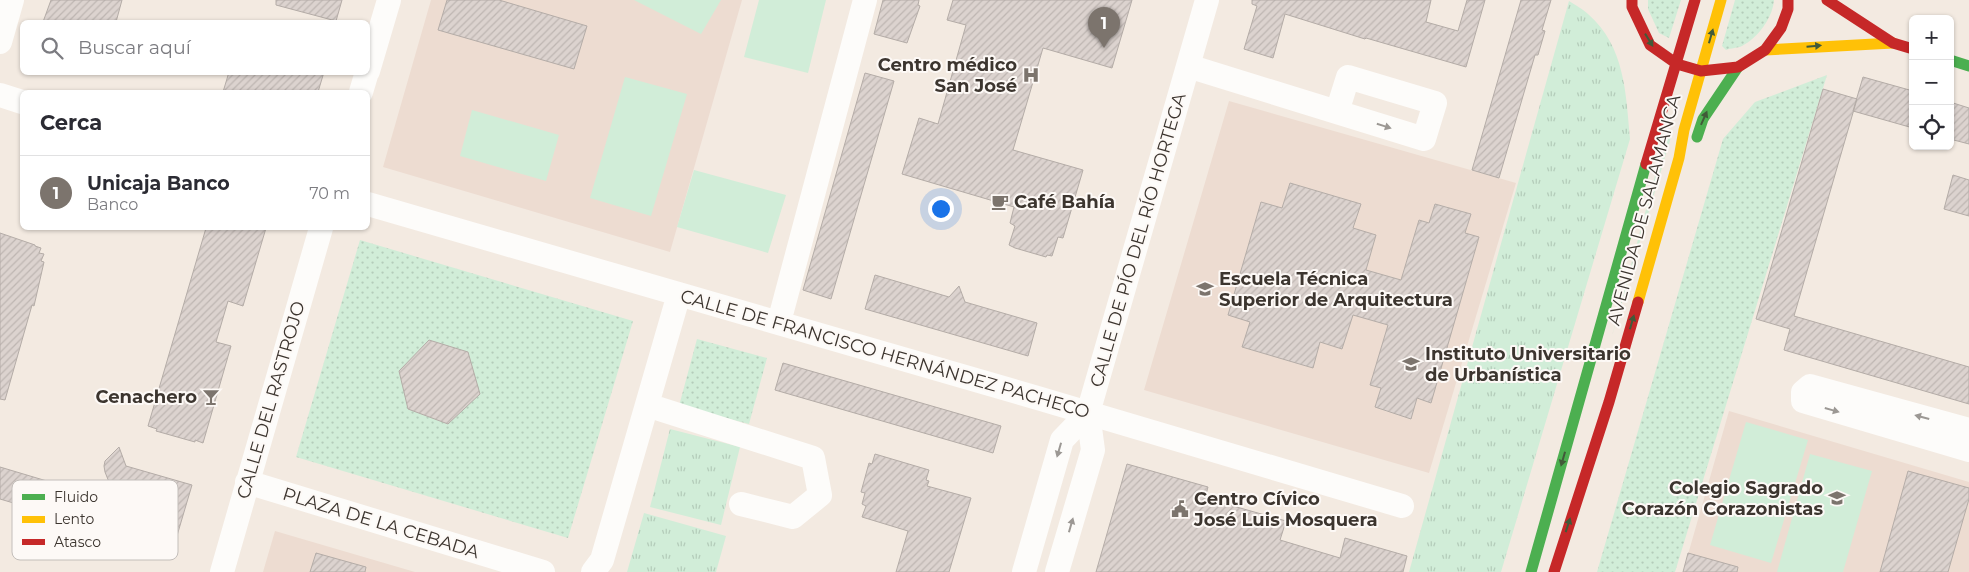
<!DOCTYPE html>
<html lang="es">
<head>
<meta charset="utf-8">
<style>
	:root { --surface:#fff; --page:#f2f2f3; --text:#2b2b33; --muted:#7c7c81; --line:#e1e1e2; --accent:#7c746d }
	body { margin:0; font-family:Montserrat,sans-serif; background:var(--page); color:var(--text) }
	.controls { position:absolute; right:15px; top:15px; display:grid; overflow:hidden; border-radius:8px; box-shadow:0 1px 4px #0004 }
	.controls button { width:45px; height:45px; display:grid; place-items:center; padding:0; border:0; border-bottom:1px solid var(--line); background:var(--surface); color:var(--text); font:25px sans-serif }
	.you { position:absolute; left:940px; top:208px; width:18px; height:18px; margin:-12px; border:4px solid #fff; border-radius:50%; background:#1a73e8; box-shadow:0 0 0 8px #1a73e833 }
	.badge { display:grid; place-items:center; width:32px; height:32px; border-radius:50%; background:var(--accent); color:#fff; font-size:16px; font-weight:700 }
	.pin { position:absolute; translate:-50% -41px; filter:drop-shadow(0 1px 2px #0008) }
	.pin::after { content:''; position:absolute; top:26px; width:18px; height:15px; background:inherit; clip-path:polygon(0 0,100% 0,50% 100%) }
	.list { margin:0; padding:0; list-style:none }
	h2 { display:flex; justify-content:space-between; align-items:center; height:65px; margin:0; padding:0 20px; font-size:21px }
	h2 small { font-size:16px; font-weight:400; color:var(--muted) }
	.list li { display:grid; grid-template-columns:32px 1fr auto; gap:15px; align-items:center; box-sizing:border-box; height:75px; padding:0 20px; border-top:1px solid var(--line) }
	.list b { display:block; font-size:19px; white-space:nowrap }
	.list p { margin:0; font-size:16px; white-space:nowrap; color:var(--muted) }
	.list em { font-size:16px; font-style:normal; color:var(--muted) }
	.icon { flex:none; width:28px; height:28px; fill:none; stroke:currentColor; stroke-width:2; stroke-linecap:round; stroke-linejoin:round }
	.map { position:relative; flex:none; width:1969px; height:572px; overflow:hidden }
	.search { position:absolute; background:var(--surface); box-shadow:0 1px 4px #0004; left:20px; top:20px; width:350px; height:55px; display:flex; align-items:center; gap:12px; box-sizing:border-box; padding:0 18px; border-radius:8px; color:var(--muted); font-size:19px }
	.panel { position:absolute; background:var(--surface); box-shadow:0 1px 4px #0004; left:20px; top:90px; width:350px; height:140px; border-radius:8px }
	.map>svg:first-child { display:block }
	.education { fill:#eddcd1; fill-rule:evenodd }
	.grass { fill:#d1edd8 }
	.park { fill:url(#park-tufts) }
	.garden { fill:url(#garden-dots) }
	.building { fill:url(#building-hatch); stroke:#b4aca7 }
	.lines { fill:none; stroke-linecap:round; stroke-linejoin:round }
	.street { stroke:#fdfcfa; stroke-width:24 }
	.fast { stroke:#4caf50; stroke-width:11 }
	.slow { stroke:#ffc107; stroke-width:11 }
	.jam { stroke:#c62828; stroke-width:11 }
	.oneway { fill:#415a39 }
	.oneway2 { fill:#9c9894 }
	.labels { text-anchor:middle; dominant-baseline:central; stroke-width:4; stroke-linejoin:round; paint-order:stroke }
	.poi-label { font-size:18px; font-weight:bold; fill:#3c352f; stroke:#fdf9f6; text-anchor:start }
	.street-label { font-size:18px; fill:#3c352f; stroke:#fdf9f6 }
	.key { fill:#fdf9f6; stroke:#c3beba; stroke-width:1 }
	.key-label { font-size:14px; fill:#3c352f }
</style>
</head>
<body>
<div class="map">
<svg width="1969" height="572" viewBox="0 0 1969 572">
	<defs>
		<pattern id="park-tufts" width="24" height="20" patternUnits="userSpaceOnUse" patternTransform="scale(1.25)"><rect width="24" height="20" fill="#d1edd8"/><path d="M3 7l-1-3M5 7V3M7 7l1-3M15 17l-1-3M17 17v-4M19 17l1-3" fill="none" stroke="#b4ccba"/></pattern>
		<pattern id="garden-dots" width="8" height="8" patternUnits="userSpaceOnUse" patternTransform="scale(1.25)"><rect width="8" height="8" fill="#d1edd8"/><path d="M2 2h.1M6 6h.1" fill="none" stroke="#b4ccba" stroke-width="1.8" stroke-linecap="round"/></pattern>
		<pattern id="building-hatch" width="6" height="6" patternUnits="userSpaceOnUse" patternTransform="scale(1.25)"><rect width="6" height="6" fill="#dcd3cf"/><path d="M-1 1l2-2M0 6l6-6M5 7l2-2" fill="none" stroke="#beb6b2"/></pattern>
	</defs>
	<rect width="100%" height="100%" fill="#f3eae1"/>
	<!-- education -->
	<path class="education" d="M431,0H742L670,252L383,167Z
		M1229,101L1516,183L1429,473L1144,390ZM1290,183L1345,199L1350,228L1366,270L1401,280L1419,220L1429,223L1435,204L1448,207L1457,214L1458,210L1471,214L1465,233L1479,238L1462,296L1430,402L1417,398L1411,419L1389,407L1388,412L1375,407L1381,388L1370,385L1388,325L1353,315L1342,349L1317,341L1312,368L1303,365V361L1242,347L1252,322L1228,315L1261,202L1285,209L1287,194Z
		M1729,411L1969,482V572H1683Z
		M275,531L415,572H263Z"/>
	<!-- grass -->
	<path class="grass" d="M634,0H721L701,34Z
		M759,0H826L808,73L744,57Z
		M625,77L687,94L651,216L590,198Z
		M472,110L559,135L546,181L460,156Z
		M694,170L786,195L768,253L677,227Z
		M1746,422L1808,440L1771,563L1710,545Z
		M1810,454L1872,471L1843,572H1777Z"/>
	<!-- park -->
	<path class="park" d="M1569,1C1575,5 1583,9 1588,14C1625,46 1626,94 1630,139L1501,572H1409Z
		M670,429L740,447L721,525L650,507Z
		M644,513L726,536L716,572H627Z"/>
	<!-- garden -->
	<path class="garden" d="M1648,0H1681L1669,38L1659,33L1648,9Z
		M1735,0H1774C1773,17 1758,38 1742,46C1738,48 1731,48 1726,50L1722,46Z
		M1827,75L1675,572H1597L1723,139L1755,102Z
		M1666,135L1671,137L1612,336Z
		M360,240L633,321L568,538L296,457Z
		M697,339L767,358L749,424L679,406Z"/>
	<!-- building -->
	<path class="building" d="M51,0H122L116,22H43Z
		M276,0H342L336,21L276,5Z
		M447,0H499L587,26L574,69L438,30Z
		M883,0H919L918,5L920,6L907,43L874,34Z
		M953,0H1132L1112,68L1043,48L1013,150L1083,170L1063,238L1058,237L1052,256L1047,255L1046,257L1015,248L1009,245L1015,226L1010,223L1014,207L902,174L919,118L938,124L966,25L947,20Z
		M1252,0H1431L1426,22L1458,31L1467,0H1485L1466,67L1366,38L1365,39L1285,14L1273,58L1244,49L1257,6L1252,4Z
		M1521,0H1551L1542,30L1545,31L1538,55H1535L1499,178L1472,170Z
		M229,72H324L318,92H223Z
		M865,73L894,81L831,299L803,290Z
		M1863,77L1913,91V128L1853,111Z
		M1823,89L1857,99L1794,316L1969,367V404L1784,350L1790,329L1756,319Z
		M1950,102L1969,108V144L1950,139Z
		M1953,175L1969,180V216L1944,209Z
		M1290,183L1361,204L1353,228L1376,235L1366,270L1401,280L1419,220L1429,223L1435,204L1471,214L1465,233L1479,237L1462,296L1431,403L1417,398L1411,419L1375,407L1381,388L1370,385L1388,325L1353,315L1342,349L1320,342L1313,368L1242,347L1250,322L1228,315L1261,202L1282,208Z
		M206,228H266L243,306L228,301L216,342L231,346L203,443L195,440V442L156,431L157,429L148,426Z
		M0,233L35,245V246L41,248L39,253L44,254L41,261L44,262L34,306L32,305L5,400L0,399Z
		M875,275L949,297L959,286L965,302L1037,323L1028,356L865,309Z
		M429,340L468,352L480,394L448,424L408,409L399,371Z
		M783,363L1001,426L993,453L775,390Z
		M119,447L126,466L192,485L171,556L109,538L111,532L0,499V467L117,502L105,472L104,466L105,461Z
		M875,454L929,470L926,480L929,481L927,486L971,498L949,572H896L908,531L862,517L866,506L862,504L865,493L861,492L869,463L872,464Z
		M1127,464L1208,487L1205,498L1286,521L1280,540L1340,558L1345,538L1407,556L1403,572H1096Z
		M1908,471L1969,488V499L1948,572H1880Z
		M316,553L366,567L365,572H310Z
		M1688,553L1738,567L1737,572H1683Z"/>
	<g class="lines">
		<!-- street -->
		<path class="street" d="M0,42L12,0
			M1188,66L1424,139L1435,103L1348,77L1337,112
			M368,71L389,0
			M361,92L367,72
			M0,95L22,102
			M368,204L1041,399L1402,506
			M782,311L865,0
			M647,405L813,458L820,495L793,517L741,504
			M1969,430L1810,386L1803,392V401L1969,450
			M247,482L543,572
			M222,572L321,228
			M593,572L602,560L679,294
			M1024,572L1062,440L1088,413
			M1057,572L1093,450L1088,413L1207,0"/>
		<!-- fast -->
		<path class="fast" d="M1950,60L1969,66
			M1697,137L1703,119L1738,67
			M1531,572L1646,164"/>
		<!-- slow -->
		<path class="slow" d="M1765,50L1893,43
			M1638,302L1679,158L1684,130L1721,0"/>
		<!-- jam -->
		<path class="jam" d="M1632,0V7L1650,45L1677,64L1701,71L1738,67L1765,50L1781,28L1788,9V0
			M1827,0L1893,43L1913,49
			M1646,164L1695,0
			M1554,572L1609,402L1638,302"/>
	</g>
	<!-- one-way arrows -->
	<defs><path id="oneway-solid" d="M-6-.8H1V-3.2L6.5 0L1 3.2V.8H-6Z" transform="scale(1.25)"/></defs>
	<g class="oneway">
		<use href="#oneway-solid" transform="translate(1711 36) rotate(-74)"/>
		<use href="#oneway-solid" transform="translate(1649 40) rotate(58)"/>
		<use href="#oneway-solid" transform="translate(1814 46) rotate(-5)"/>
		<use href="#oneway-solid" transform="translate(1704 118) rotate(-66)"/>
		<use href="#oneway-solid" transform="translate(1632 322) rotate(-74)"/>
		<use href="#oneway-solid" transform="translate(1563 459) rotate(106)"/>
		<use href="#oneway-solid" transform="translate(1568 525) rotate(-72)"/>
	</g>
	<g class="oneway2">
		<use href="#oneway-solid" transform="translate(1384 126) rotate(17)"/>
		<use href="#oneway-solid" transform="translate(1832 410) rotate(16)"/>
		<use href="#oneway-solid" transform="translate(1922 417) rotate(-165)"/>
		<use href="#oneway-solid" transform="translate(1059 450) rotate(106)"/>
		<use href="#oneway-solid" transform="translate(1071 525) rotate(-74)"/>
	</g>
	<!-- icons -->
	<defs>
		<g id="hospital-bare" transform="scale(1.35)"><path d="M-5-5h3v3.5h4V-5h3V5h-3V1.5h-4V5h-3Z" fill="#7c746d" stroke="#fdf9f6" stroke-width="2.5" paint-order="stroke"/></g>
		<g id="cafe-bare" transform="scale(1.35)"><path d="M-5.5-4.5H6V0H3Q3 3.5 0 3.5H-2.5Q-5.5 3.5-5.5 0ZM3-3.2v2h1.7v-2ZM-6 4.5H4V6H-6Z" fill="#7c746d" stroke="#fdf9f6" stroke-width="2.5" paint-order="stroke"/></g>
		<g id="university-bare" transform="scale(1.35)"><path d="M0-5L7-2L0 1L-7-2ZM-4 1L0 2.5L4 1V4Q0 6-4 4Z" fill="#7c746d" stroke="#fdf9f6" stroke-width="2.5" paint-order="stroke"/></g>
		<g id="bar-bare" transform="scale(1.35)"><path d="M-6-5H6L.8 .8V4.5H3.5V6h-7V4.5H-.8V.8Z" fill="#7c746d" stroke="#fdf9f6" stroke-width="2.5" paint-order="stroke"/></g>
		<g id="school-bare" transform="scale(1.35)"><path d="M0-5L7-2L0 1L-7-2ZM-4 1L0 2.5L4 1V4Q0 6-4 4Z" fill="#7c746d" stroke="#fdf9f6" stroke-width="2.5" paint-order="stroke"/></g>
		<g id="civic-bare" transform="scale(1.35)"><path d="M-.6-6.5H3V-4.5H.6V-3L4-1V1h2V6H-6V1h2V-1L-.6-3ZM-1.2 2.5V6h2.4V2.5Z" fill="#7c746d" stroke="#fdf9f6" stroke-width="2.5" paint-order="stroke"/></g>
	</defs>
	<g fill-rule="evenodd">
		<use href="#hospital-bare" x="1031" y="75"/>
		<use href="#cafe-bare" x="1000" y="202"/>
		<use href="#university-bare" x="1205" y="289"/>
		<use href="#university-bare" x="1411" y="364"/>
		<use href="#bar-bare" x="211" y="397"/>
		<use href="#school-bare" x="1837" y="498"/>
		<use href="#civic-bare" x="1180" y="509"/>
	</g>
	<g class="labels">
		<!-- poi labels -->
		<g class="poi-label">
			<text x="1017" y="65" text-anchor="end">Centro médico<tspan x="1017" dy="21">San José</tspan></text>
			<text x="1014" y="202">Café Bahía</text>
			<text x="1219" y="279">Escuela Técnica<tspan x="1219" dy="21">Superior de Arquitectura</tspan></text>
			<text x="1425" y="354">Instituto Universitario<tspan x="1425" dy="21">de Urbanística</tspan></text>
			<text x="197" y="397" text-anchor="end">Cenachero</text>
			<text x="1823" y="488" text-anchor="end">Colegio Sagrado<tspan x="1823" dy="21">Corazón Corazonistas</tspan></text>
			<text x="1194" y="499">Centro Cívico<tspan x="1194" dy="21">José Luis Mosquera</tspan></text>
		</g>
		<!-- street labels -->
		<g class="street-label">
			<text transform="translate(1644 210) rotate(-75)">AVENIDA DE SALAMANCA</text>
			<text transform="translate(1138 240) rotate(-74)">CALLE DE PÍO DEL RÍO HORTEGA</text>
			<text transform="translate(885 354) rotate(16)">CALLE DE FRANCISCO HERNÁNDEZ PACHECO</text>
			<text transform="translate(271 400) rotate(-74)">CALLE DEL RASTROJO</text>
			<text transform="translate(381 523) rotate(17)">PLAZA DE LA CEBADA</text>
		</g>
	</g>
	<!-- legend -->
	<rect x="12" y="480" width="166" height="80" rx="8" class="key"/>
	<rect x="22" y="494" width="23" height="6" fill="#4caf50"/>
	<rect x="22" y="516" width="23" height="7" fill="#ffc107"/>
	<rect x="22" y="539" width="23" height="6" fill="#c62828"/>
	<g class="key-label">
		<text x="54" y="502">Fluido</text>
		<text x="54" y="524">Lento</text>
		<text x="54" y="547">Atasco</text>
	</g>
</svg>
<div class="controls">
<button>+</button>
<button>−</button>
<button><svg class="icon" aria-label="locate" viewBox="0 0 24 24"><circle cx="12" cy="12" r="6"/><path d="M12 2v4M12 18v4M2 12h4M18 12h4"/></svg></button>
</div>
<div class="you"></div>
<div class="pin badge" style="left:1104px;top:48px">1</div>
<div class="search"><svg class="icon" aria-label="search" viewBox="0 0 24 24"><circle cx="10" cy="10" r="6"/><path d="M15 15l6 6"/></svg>Buscar aquí</div>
<section class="panel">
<h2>Cerca<small></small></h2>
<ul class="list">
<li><span class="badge">1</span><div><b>Unicaja Banco</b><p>Banco</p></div><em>70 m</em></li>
</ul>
</section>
</div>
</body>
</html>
